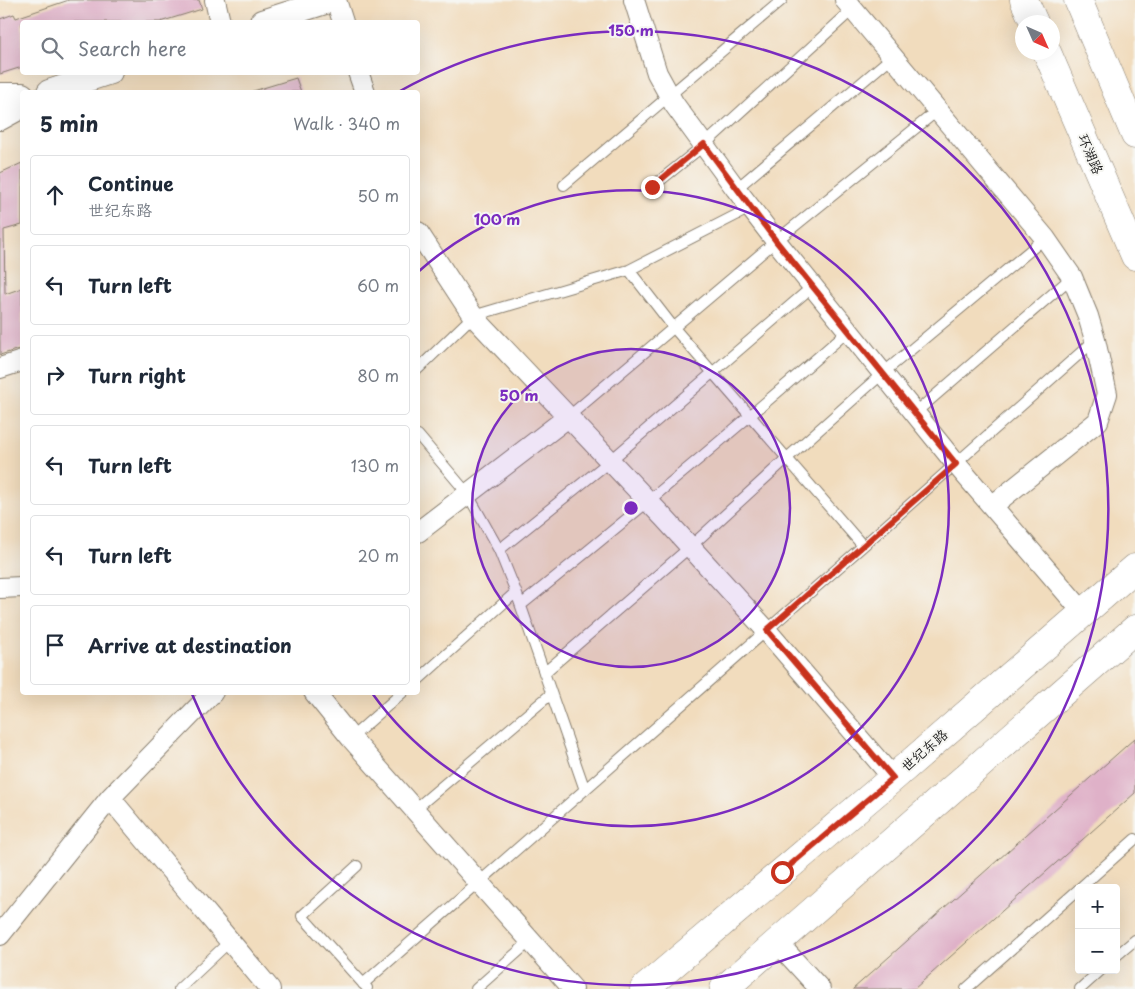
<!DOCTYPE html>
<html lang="en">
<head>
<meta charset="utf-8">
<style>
	:root { --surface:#fff; --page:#f6f6f7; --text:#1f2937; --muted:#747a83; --line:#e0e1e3 }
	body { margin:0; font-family:"Playpen Sans","LXGW WenKai TC",sans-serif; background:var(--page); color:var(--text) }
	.controls { position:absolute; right:15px; bottom:15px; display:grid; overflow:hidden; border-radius:5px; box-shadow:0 5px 20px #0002 }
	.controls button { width:45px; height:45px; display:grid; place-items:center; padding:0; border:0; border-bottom:1px solid var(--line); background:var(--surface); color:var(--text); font:25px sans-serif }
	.compass { position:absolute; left:1015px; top:15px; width:45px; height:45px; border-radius:50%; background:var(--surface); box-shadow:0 5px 20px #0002; rotate:135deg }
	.stop { position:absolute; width:15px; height:15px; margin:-11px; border:4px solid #c8321e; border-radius:50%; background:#fff }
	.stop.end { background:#c8321e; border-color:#fff; box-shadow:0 1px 5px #0008 }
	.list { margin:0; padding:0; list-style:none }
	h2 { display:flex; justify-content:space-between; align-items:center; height:65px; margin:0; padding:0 20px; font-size:21px }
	h2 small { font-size:16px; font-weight:400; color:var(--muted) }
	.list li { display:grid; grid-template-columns:32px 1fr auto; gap:15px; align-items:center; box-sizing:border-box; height:80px; margin:0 10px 10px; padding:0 10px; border:1px solid var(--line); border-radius:5px }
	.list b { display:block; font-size:19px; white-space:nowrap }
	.list p { margin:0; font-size:16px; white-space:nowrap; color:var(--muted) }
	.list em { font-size:16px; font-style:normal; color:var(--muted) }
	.icon { flex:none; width:28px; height:28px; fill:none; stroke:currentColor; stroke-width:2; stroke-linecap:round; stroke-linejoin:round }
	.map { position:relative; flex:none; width:1135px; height:989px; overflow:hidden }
	.search { position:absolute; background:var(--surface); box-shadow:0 5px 20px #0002; left:20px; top:20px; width:400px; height:55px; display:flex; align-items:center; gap:12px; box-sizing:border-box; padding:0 18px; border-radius:5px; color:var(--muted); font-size:19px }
	.panel { position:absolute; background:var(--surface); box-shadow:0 5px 20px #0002; left:20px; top:90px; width:400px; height:605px; border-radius:5px }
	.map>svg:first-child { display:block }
	.building { fill:#dfb1c8 }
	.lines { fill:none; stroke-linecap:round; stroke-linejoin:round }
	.service-casing { stroke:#867c6c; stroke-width:12 }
	.minor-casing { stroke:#867c6c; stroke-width:22 }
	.tertiary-casing { stroke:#867c6c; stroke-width:26 }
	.secondary-casing { stroke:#867c6c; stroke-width:29 }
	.primary-casing { stroke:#867c6c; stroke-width:29 }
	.service { stroke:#fff; stroke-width:10 }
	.minor { stroke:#fff; stroke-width:20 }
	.tertiary { stroke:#fff; stroke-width:24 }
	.secondary { stroke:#fff; stroke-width:28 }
	.primary { stroke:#fff; stroke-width:28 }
	.route { stroke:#c8321e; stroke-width:6 }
	.ring { fill:none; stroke:#7b2cbf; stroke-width:2.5 }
	.labels { text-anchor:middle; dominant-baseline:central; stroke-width:4; stroke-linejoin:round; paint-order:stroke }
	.street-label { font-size:14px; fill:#1c1c1c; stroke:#f6f6f2 }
	.centre { fill:#7b2cbf; stroke:#f6f6f2; stroke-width:2.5 }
	.ring-label { font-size:15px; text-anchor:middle; font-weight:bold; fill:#7b2cbf; stroke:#f6f6f2; stroke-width:4; stroke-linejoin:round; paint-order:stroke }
</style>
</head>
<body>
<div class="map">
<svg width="1135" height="989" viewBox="0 0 1135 989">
	<rect width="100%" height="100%" fill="#f6f6f2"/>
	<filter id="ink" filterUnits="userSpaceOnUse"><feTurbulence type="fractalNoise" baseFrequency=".02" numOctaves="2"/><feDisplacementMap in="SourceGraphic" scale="10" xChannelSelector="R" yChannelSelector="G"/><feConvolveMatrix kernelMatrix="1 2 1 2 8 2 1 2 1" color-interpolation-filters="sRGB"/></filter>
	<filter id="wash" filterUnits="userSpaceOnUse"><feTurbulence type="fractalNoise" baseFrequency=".0096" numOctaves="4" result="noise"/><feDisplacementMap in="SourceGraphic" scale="20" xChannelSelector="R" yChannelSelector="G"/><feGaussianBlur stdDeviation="1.12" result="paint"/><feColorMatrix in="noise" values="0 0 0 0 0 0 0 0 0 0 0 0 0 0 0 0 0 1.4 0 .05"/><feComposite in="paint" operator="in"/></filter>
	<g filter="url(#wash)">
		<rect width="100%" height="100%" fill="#f1dcbd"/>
		<g id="blocks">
			<!-- building -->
			<path class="building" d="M69,0H199L202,9L160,22H22V67L0,74V19L14,14L16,18Z
				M296,78L301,92H250Z
				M22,163V225L4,230L5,294L22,288V348L0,355V173Z
				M1135,738V793L914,989H853Z"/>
		</g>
	</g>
	<g filter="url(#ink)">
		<use href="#blocks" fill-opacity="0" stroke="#867c6c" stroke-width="1"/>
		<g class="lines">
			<!-- service casing -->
			<g class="service-casing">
				<path id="service" d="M564,185L782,0
					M652,187L704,145L853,9
					M736,189L893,56
					M629,270L674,328L863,546
					M418,369L473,316L629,270L750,208
					M915,413L1072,277
					M568,417L776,241L938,110
					M418,435L467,493L499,550L516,592L585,790
					M499,550L610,461L813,286
					M521,605C632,516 741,425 848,331
					M544,673L690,547L786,459L883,373L1045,238
					M418,680L516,592
					M351,738L403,692
					M414,810L551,694
					M357,866L302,916L367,988
					M1080,888L1135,839
					M1116,956L1135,940
					M363,984L863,546L1095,340
					M179,989L229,942
					M476,989L529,942
					M966,989L1079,889
					M1080,989L1101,970"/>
			</g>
			<!-- minor casing -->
			<g class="minor-casing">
				<path id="minor" d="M215,0L220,22
					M336,0L343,22
					M634,0L657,73L674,104L736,189L776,241L956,464L1083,612
					M845,0L1045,238L1072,277L1088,316L1095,340L1107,394L1098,421L992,506
					M358,72L365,92
					M418,232L473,316L665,519L767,631L893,778
					M0,368L22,361
					M418,532L568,417
					M0,588L22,587
					M314,692L351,738L573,989
					M110,798L270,989
					M0,935L110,798L213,692
					M777,942L820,989"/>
			</g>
			<!-- tertiary casing -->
			<g class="tertiary-casing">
				<path id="tertiary" d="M262,22L331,0
					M49,92L110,72
					M0,95H22
					M0,118L22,106"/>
			</g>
			<!-- secondary casing -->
			<g class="secondary-casing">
				<path id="secondary" d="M1024,0L1034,22
					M1078,0L1135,135
					M1047,52L1135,256"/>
			</g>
			<!-- primary casing -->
			<g class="primary-casing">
				<path id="primary" d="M644,989L893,778L1135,568
					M724,989L1135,629"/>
			</g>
			<!-- service -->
			<use href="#service" class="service"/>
			<!-- minor -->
			<use href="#minor" class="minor"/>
			<!-- tertiary -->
			<use href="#tertiary" class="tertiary"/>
			<!-- secondary -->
			<use href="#secondary" class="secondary"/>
			<!-- primary -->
			<use href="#primary" class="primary"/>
		</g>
	</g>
	<g class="lines" filter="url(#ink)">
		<!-- route -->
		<path class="route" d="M652,187L704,144L776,241L956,464L767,630L893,778L782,872"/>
	</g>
	<!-- distance rings -->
	<circle cx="631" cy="508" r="159" fill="#7b2cbf" fill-opacity=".12"/>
	<g class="ring">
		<circle cx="631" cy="508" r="159"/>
		<path d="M418 272A318 318 0 1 1 372 693"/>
		<path d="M400 91A477 477 0 1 1 192 694"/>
	</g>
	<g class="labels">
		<!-- street labels -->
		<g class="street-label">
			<text transform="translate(1091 154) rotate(67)">环湖路</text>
			<text transform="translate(924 750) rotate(-41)">世纪东路</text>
		</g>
	</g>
	<circle cx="631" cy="508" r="8" class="centre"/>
	<g class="ring-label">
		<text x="631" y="36">150 m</text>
		<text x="497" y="225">100 m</text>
		<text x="519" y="401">50 m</text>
	</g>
</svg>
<div class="controls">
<button>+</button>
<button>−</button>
</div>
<svg class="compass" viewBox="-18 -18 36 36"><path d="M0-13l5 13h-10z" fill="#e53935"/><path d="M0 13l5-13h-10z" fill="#747a83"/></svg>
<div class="stop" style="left:782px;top:872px"></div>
<div class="stop end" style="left:652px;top:187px"></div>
<div class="search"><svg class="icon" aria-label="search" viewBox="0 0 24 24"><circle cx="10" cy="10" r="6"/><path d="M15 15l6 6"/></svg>Search here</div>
<section class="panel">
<h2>5 min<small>Walk · 340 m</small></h2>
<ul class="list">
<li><svg class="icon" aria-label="ahead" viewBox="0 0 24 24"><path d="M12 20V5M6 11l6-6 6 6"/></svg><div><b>Continue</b><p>世纪东路</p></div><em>50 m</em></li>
<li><svg class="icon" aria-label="left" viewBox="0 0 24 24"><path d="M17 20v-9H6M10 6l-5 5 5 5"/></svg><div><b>Turn left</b></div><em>60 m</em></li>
<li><svg class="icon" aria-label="right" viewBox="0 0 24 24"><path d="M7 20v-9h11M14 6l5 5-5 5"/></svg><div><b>Turn right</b></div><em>80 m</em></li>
<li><svg class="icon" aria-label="left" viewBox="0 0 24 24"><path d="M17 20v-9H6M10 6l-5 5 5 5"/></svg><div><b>Turn left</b></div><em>130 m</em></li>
<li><svg class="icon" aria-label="left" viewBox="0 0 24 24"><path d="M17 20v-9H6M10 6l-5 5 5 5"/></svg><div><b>Turn left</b></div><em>20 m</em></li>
<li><svg class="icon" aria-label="arrive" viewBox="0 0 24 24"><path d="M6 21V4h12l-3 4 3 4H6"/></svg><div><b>Arrive at destination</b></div></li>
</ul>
</section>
</div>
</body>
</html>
